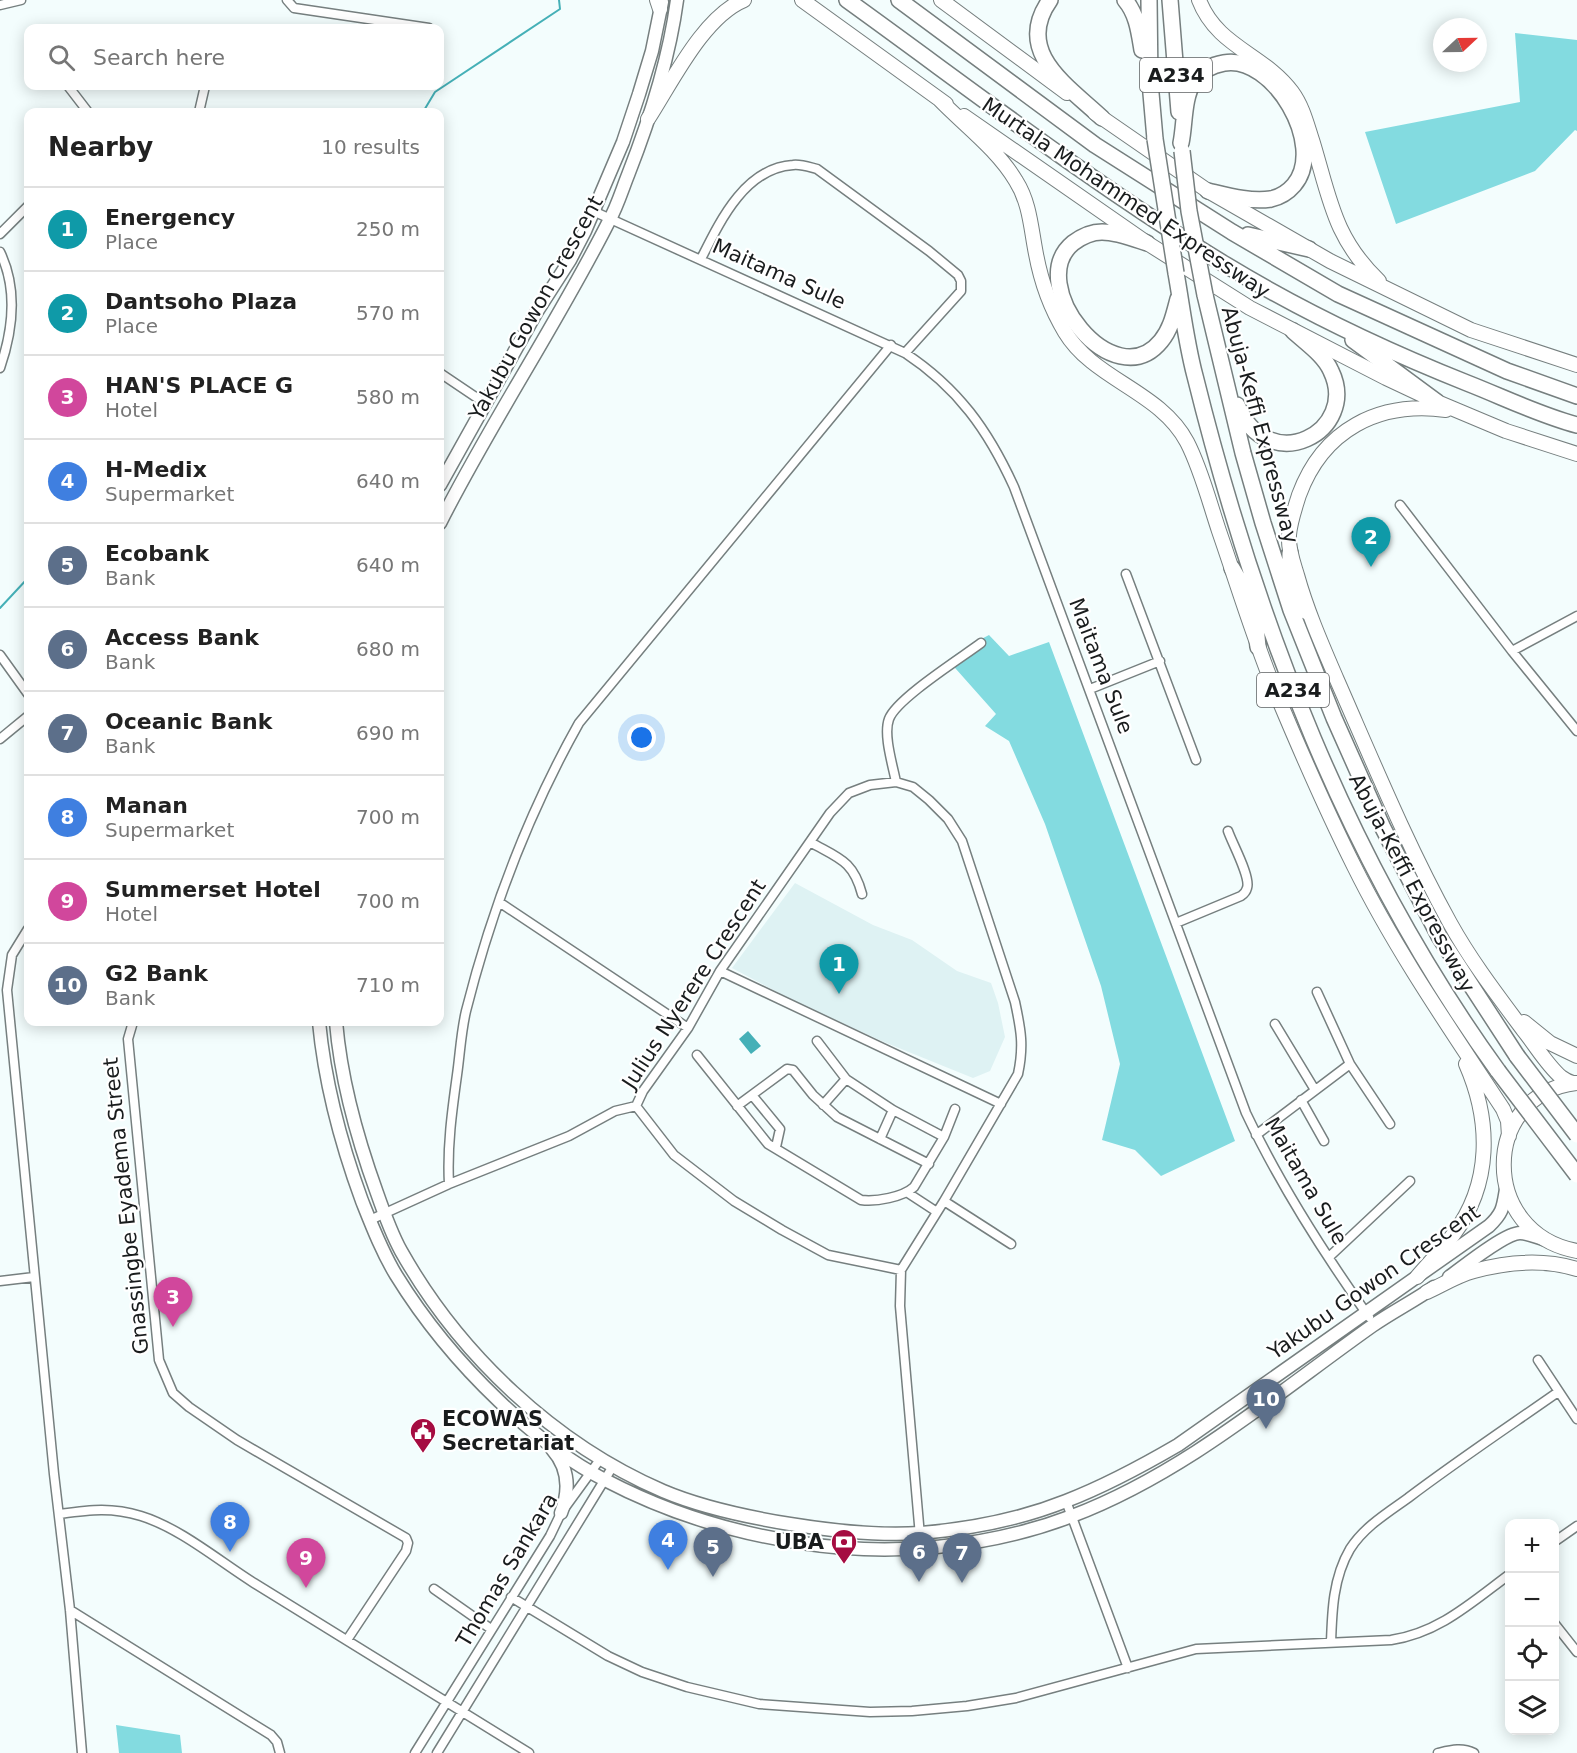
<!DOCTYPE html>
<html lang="en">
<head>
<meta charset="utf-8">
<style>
	:root { --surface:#fff; --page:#f2f2f2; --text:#222; --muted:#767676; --line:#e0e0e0; --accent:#a50c41 }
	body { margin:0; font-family:"DejaVu Sans",sans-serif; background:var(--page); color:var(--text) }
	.controls { position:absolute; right:18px; bottom:18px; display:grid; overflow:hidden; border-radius:12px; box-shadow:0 3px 15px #0003 }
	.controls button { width:54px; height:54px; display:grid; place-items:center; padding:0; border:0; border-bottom:2px solid var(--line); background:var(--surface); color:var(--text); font:30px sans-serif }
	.compass { position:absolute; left:1433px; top:18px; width:54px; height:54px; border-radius:50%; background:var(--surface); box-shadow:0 3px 15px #0003; rotate:68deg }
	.you { position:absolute; left:642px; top:738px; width:21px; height:21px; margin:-15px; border:4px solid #fff; border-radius:50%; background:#1a73e8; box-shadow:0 0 0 9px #1a73e833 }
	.badge { display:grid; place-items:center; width:39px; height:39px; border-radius:50%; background:var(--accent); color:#fff; font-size:20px; font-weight:700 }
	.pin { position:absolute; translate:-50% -50px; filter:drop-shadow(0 2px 3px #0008) }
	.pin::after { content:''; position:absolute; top:32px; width:21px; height:18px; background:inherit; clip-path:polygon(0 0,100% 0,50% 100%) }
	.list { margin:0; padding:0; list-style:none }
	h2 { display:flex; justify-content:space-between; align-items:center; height:78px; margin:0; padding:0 24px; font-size:26px }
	h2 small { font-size:20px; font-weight:400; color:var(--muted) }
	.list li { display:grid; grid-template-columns:39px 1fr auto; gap:18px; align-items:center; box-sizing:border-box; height:84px; padding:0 24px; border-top:2px solid var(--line) }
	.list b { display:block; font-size:22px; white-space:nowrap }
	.list p { margin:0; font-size:20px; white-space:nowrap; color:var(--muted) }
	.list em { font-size:20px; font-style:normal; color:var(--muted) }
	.icon { flex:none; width:33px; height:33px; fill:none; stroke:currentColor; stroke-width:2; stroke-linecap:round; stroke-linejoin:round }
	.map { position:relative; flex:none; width:1577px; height:1753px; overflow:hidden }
	.search { position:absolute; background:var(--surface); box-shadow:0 3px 15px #0003; left:24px; top:24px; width:420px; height:66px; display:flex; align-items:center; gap:15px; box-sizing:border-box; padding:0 21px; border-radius:12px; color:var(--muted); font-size:22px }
	.panel { position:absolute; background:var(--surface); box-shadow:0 3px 15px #0003; left:24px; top:108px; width:420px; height:918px; border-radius:12px }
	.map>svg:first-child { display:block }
	.built { fill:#def2f3 }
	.green { fill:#83dbe0 }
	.water { fill:#45b0b7 }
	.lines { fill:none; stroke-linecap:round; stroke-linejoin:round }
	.stream { stroke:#45b0b7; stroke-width:2 }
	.minor-casing { stroke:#767f7f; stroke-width:11 }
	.secondary-casing { stroke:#767f7f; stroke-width:15 }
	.trunk-casing { stroke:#767f7f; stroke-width:16 }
	.motorway-casing { stroke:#767f7f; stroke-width:18 }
	.minor { stroke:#fff; stroke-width:8 }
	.secondary { stroke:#fff; stroke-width:12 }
	.trunk { stroke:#fff; stroke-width:14 }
	.motorway { stroke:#fff; stroke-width:15 }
	.motorway-bridge-casing { stroke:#767f7f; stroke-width:18; stroke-linecap:butt }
	.motorway-bridge { stroke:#fff; stroke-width:15 }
	.labels { text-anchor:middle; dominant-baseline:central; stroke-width:4.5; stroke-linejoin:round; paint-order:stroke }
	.shield { fill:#fff; stroke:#5e6061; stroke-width:1.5 }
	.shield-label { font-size:20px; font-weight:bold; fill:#191c1d }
	.street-label { font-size:21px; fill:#191c1d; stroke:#fff }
	.poi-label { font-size:21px; font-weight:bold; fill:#191c1d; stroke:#fff; text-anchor:start }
</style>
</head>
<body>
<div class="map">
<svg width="1577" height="1753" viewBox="0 0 1577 1753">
	<rect width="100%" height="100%" fill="#f3fdfd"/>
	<!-- built -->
	<path class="built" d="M795,883L873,925L912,940L957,971L991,983L998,1003L1005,1037L990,1071L973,1078L884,1042L800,1004L732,968Z"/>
	<!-- green -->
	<path class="green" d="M1515,33L1577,40V131L1575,130L1535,171L1396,224L1365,132L1520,102Z
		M989,635L1009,656L1049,642L1235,1141L1161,1176L1135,1150L1102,1140L1120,1064L1101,986L1045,824L1009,741L985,726L996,714L948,660L959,652L971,648L970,645Z
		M116,1725L180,1735L182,1753H119Z"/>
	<!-- water -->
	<path class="water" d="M748,1031L761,1046L751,1054L739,1039Z"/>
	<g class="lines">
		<!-- stream -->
		<path class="stream" d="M423,112L435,92L560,9L559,0
			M0,608L28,578"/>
		<!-- minor casing -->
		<g class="minor-casing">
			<path id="minor" d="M287,0L294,8L429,28
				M0,5L21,0
				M68,86L88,112
				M199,112L205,86
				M593,211L905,353C958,388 988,430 1014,487L1246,1113C1280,1185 1323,1252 1369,1317
				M0,234L28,206
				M0,252C18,289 13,330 0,368
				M701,259C720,221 745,168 793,165C801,164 809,167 817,169L929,251L958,275L961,281V291L905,353
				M440,373L486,404
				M1400,505L1512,651L1577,731
				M1126,574L1196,760
				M1512,651L1577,616
				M0,655L28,694
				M1090,689L1160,661
				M0,739L28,716
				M896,782C893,766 883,735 889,719C896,699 961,658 981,643
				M810,842C838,858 853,860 862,894
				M499,902L688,1028
				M1176,923L1241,896C1244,894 1246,892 1247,888C1251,877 1232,843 1228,831
				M28,929L12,955L7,990L54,1474L70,1610L82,1753
				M720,971L1001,1104
				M1317,992L1350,1064L1390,1124
				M133,1022L128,1039L159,1360L173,1393L189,1407L237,1440L406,1538L408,1543L406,1551L347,1640
				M1275,1024L1315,1090
				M817,1041L846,1079L893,1110L944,1137
				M697,1055L768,1144L861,1200C876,1202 903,1197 914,1187L944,1137L955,1109
				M752,1095L780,1129L776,1147
				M1301,1100L1324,1141
				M823,1105L846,1079
				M636,1106L674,1155L734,1201L782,1230L828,1255L901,1270
				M737,1106L787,1069L793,1070L813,1095L837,1117L929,1164
				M1256,1135L1350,1064
				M880,1139L893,1110
				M449,1184C447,1147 452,1111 457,1075C460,1054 461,1032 466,1011C491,912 529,812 579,723L891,345
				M908,1193L937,1212
				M944,1201L1011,1244
				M370,1220L449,1184L569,1136L615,1111L636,1106L643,1091L688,1028L720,971L830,813L849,793L870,785L896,782L913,787L929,800L948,819L962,841L1015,1002C1021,1030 1024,1046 1018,1074L944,1201L901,1270L900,1306L920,1536
				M1329,1257L1410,1181
				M0,1281L34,1277
				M1538,1360L1577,1419
				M1066,1501L1128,1668
				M60,1514C90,1510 111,1507 141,1516C180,1528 219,1561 254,1583C345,1640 437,1696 529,1753
				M1554,1542L1577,1526
				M434,1589L491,1629
				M511,1597L608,1656L642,1672L687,1687L759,1704L870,1712L912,1711L967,1706L1016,1698L1196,1649L1391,1640C1439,1633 1472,1602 1510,1574
				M70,1610L271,1735L277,1742L280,1753
				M1554,1623L1577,1652
				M1331,1643C1332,1611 1333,1578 1350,1549C1364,1527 1387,1513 1408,1498C1457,1461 1508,1427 1558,1392
				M415,1753L550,1536L561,1513L601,1458
				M437,1753L613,1466
				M1438,1753C1451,1750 1462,1747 1474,1753"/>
		</g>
		<!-- secondary casing -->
		<g class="secondary-casing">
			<path id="secondary" d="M440,485L536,313L570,260L585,231L623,142L639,94L652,51L662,2
				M440,523C492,420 557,324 609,221C617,207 622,190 628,175C650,119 669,60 677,0
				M319,1022C325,1085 340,1141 362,1201C372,1226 382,1252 396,1275C425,1322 459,1363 499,1401C530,1431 566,1460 605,1480C668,1513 733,1533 802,1543C891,1557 988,1548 1072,1516C1183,1474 1276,1394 1372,1326C1392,1312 1414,1301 1434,1287
				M336,1022C341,1081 357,1138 377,1193C384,1213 391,1233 401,1251C459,1354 554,1444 663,1491C703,1508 747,1517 790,1524C833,1531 877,1536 921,1533C969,1529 1021,1519 1066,1501C1105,1486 1142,1466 1178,1445L1489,1226C1503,1213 1503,1207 1506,1189
				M1449,1277C1463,1267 1505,1233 1520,1233C1528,1233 1536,1237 1543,1239
				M552,1449C569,1468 570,1490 561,1513"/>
		</g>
		<!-- trunk casing -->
		<g class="trunk-casing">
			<path id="trunk" d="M657,0L660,9
				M802,0L946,104
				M941,0L1067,93
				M1199,0C1217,47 1264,54 1292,92C1303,107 1307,125 1313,143C1330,199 1334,238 1379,281
				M939,99C964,125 997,149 1016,181C1030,203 1031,229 1036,254C1041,281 1051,309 1065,332C1094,380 1160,391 1187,442C1201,469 1209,501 1219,531C1237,583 1253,636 1274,688C1299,748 1325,808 1354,866C1396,951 1451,1030 1503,1109L1508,1121L1509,1136
				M1095,113L1208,191L1330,261L1471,330L1577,365
				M964,116L1147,243L1250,308L1386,378L1437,402L1506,431L1577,454
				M648,119C672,82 703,17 744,0
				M1446,410C1378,401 1323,430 1299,495C1295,508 1290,522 1289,535C1288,549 1293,562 1297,575C1307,611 1322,645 1337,680C1373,762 1407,845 1450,923C1471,961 1498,996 1524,1031C1536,1046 1547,1065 1561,1077C1565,1080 1569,1082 1573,1083
				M1524,1022L1550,1043L1577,1056
				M1576,1083C1480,1095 1479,1233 1577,1251
				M1417,1277C1429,1263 1442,1250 1453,1235C1492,1184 1491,1121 1466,1064
				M1427,1292C1442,1285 1458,1275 1474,1271C1507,1262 1544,1259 1577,1269"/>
		</g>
		<!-- motorway casing -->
		<g class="motorway-casing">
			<path id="motorway" d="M847,0C972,90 1094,185 1226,265C1302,311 1384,350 1467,383C1503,397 1539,415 1577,425
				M899,0L1095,145L1232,232L1338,294L1507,371L1577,396
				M1050,0C1013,52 1068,86 1102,118
				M1125,0C1137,14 1139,32 1142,50
				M1149,0L1150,82L1155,139
				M1170,0L1179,112
				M1181,143C1185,124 1183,98 1194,81C1201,71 1212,65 1224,63C1273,54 1327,146 1294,185C1288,192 1280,197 1271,199C1250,202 1229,196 1208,191
				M1248,235L1309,249
				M1147,243C1132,238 1117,232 1102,232C1092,232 1081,237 1073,243C1023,284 1114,399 1161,341C1171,329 1174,314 1178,299
				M1176,273C1182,307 1186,342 1195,376C1256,622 1348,864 1498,1071
				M1205,295L1243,453L1263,523L1291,610L1334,718L1383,828L1439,936L1517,1056
				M1353,340L1437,402
				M1237,405C1269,480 1360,431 1331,371C1324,355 1306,343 1293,331
				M1290,553V589
				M1232,568L1259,615
				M1288,582L1307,612
				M1254,605L1258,647"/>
		</g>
		<!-- minor -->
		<use href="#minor" class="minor"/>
		<!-- secondary -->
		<use href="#secondary" class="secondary"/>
		<!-- trunk -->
		<use href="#trunk" class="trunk"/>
		<!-- motorway -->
		<use href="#motorway" class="motorway"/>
		<!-- motorway-bridge casing -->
		<g class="motorway-bridge-casing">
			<path id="motorway-bridge" d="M1155,139L1176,273
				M1182,151L1189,211L1205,295
				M1517,1056L1577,1135
				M1498,1071L1577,1175"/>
		</g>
		<!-- motorway-bridge -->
		<use href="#motorway-bridge" class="motorway-bridge"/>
	</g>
	<!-- icons -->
	<defs>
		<g id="civic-pin" transform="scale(1.35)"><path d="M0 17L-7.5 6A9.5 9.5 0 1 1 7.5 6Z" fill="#a50c41" stroke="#fff"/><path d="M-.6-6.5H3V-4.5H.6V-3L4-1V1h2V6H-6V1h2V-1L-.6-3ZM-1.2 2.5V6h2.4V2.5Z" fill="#fff"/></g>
		<g id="bank-pin" transform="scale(1.35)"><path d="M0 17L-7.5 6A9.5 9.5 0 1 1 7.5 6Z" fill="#a50c41" stroke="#fff"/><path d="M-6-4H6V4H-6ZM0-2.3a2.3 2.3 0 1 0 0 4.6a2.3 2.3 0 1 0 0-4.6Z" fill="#fff"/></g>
	</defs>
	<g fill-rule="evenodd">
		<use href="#civic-pin" x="423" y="1431"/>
		<use href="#bank-pin" x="844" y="1542"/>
	</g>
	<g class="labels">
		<!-- shield labels -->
		<g class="shield">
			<rect x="1140" y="58" width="72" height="34" rx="4.5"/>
			<rect x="1257" y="673" width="72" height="34" rx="4.5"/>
		</g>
		<g class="shield-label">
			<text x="1176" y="75">A234</text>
			<text x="1293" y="690">A234</text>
		</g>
		<!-- street labels -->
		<g class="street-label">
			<text transform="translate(1126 198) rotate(34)">Murtala Mohammed Expressway</text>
			<text transform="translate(779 274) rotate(24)">Maitama Sule</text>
			<text transform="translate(536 308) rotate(-61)">Yakubu Gowon Crescent</text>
			<text transform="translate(1260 425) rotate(75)">Abuja-Keffi Expressway</text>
			<text transform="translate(1101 666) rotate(69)">Maitama Sule</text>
			<text transform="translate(1412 883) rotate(62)">Abuja-Keffi Expressway</text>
			<text transform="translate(694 984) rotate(-57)">Julius Nyerere Crescent</text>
			<text transform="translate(1306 1181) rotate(60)">Maitama Sule</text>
			<text transform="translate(126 1206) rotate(-96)">Gnassingbe Eyadema Street</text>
			<text transform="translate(1374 1282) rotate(-35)">Yakubu Gowon Crescent</text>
			<text transform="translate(507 1570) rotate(-59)">Thomas Sankara</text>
		</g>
		<!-- poi labels -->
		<g class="poi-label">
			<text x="442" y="1419">ECOWAS<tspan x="442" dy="24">Secretariat</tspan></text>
			<text x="824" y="1542" text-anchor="end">UBA</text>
		</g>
	</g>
</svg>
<div class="controls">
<button>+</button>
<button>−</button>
<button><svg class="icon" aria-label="locate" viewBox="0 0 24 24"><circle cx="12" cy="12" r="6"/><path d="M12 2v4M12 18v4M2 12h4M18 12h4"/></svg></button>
<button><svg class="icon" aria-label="layers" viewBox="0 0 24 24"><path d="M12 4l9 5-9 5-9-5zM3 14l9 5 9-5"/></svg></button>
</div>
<svg class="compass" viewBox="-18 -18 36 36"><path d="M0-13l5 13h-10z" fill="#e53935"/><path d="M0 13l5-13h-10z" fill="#767676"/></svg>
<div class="you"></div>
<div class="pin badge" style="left:839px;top:994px;background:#0f9aa8">1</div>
<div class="pin badge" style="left:1371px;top:567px;background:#0f9aa8">2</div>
<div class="pin badge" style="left:173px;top:1327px;background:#d1479c">3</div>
<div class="pin badge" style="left:668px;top:1570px;background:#3f7fe0">4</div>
<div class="pin badge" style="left:713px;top:1577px;background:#5c6f8a">5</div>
<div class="pin badge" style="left:919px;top:1582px;background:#5c6f8a">6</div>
<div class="pin badge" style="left:962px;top:1583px;background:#5c6f8a">7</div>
<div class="pin badge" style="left:230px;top:1552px;background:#3f7fe0">8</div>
<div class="pin badge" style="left:306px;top:1588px;background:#d1479c">9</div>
<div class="pin badge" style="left:1266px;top:1429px;background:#5c6f8a">10</div>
<div class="search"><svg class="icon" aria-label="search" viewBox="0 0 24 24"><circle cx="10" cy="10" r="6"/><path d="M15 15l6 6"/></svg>Search here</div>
<section class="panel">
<h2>Nearby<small>10 results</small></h2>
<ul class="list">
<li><span class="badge" style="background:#0f9aa8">1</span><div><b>Energency</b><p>Place</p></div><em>250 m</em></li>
<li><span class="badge" style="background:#0f9aa8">2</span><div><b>Dantsoho Plaza</b><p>Place</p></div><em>570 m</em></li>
<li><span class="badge" style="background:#d1479c">3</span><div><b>HAN'S PLACE G</b><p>Hotel</p></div><em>580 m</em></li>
<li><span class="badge" style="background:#3f7fe0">4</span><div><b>H-Medix</b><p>Supermarket</p></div><em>640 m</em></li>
<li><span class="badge" style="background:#5c6f8a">5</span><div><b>Ecobank</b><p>Bank</p></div><em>640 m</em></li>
<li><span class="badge" style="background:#5c6f8a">6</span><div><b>Access Bank</b><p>Bank</p></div><em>680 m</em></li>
<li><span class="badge" style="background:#5c6f8a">7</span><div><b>Oceanic Bank</b><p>Bank</p></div><em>690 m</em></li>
<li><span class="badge" style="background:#3f7fe0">8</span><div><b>Manan</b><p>Supermarket</p></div><em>700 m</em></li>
<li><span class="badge" style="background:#d1479c">9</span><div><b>Summerset Hotel</b><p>Hotel</p></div><em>700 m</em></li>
<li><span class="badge" style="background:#5c6f8a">10</span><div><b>G2 Bank</b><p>Bank</p></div><em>710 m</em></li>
</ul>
</section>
</div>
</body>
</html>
